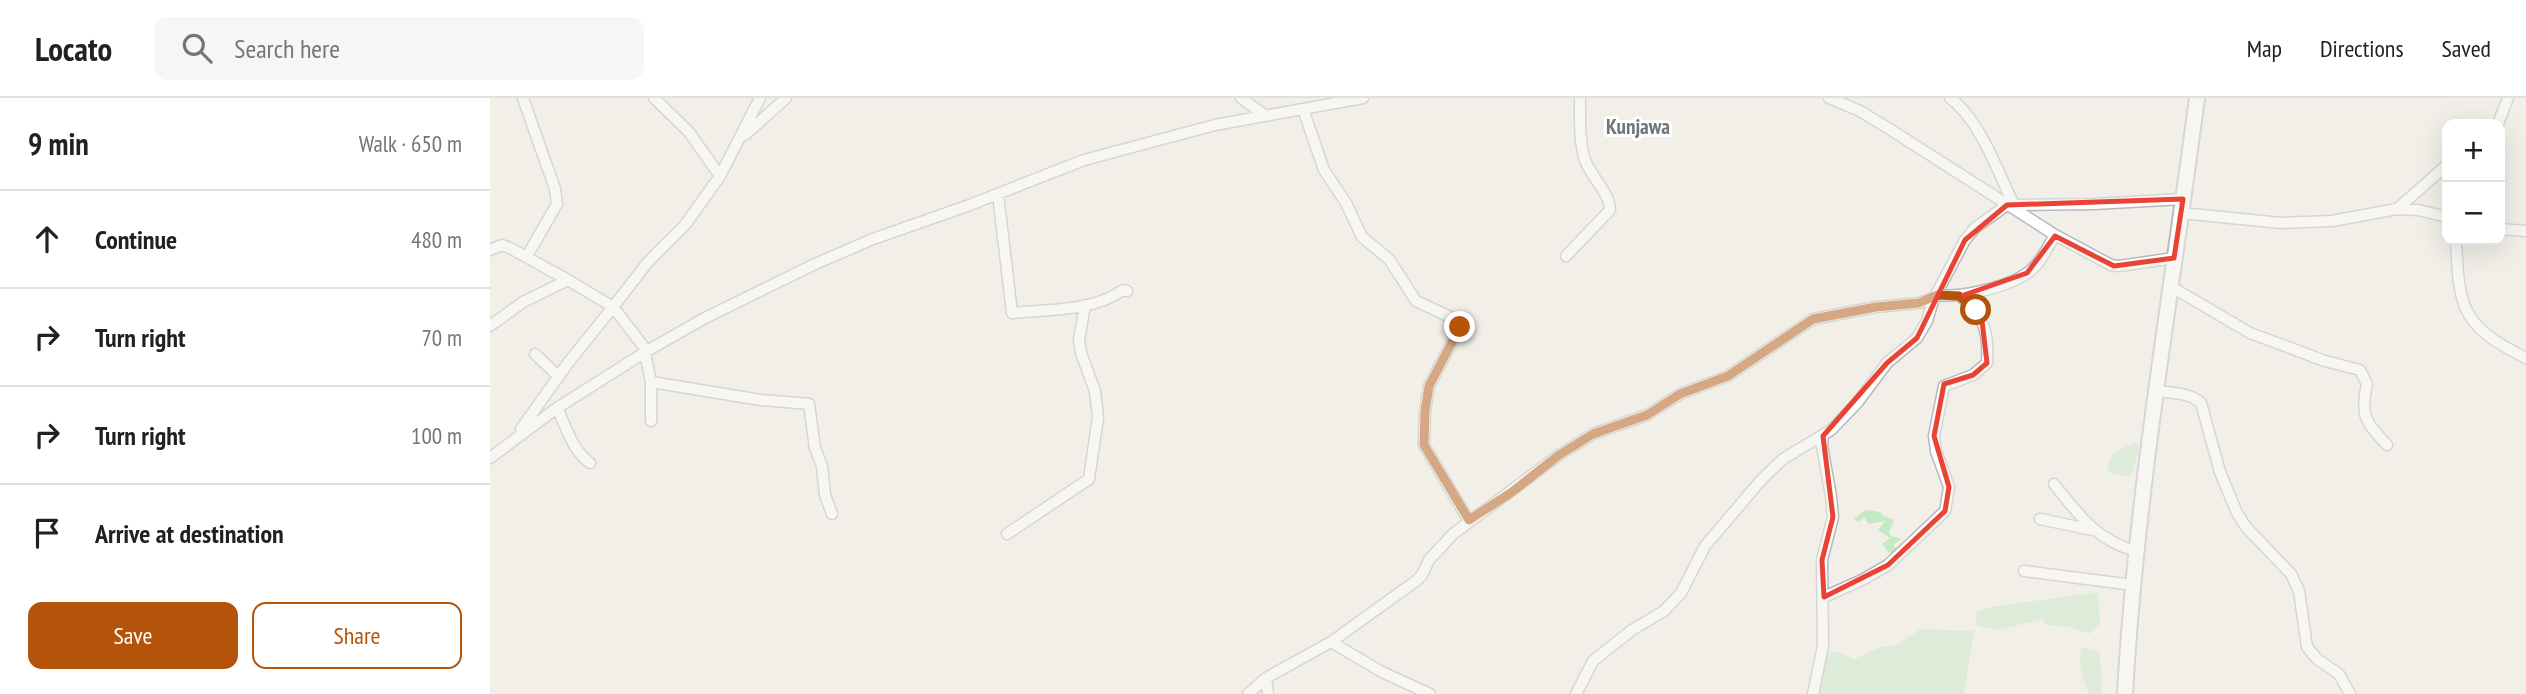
<!DOCTYPE html>
<html lang="en">
<head>
<meta charset="utf-8">
<style>
	:root { --surface:#fff; --page:#f6f6f6; --text:#202124; --muted:#757577; --line:#e0e0e0; --accent:#b45309 }
	body { margin:0; font-family:"PT Sans Narrow",sans-serif; background:var(--page); color:var(--text) }
	.controls { position:absolute; right:21px; top:21px; display:grid; overflow:hidden; border-radius:14px; box-shadow:0 7px 28px #0002 }
	.controls button { width:63px; height:63px; display:grid; place-items:center; padding:0; border:0; border-bottom:2px solid var(--line); background:var(--surface); color:var(--text); font:35px sans-serif }
	.stop { position:absolute; width:21px; height:21px; margin:-16px; border:5px solid #b45309; border-radius:50%; background:#fff }
	.stop.end { background:#b45309; border-color:#fff; box-shadow:0 2px 7px #0008 }
	.list { margin:0; padding:0; list-style:none }
	h2 { display:flex; justify-content:space-between; align-items:center; height:91px; margin:0; padding:0 28px; font-size:30px }
	h2 small { font-size:23px; font-weight:400; color:var(--muted) }
	.list li { display:grid; grid-template-columns:46px 1fr auto; gap:21px; align-items:center; box-sizing:border-box; height:98px; padding:0 28px; border-top:2px solid var(--line) }
	.list b { display:block; font-size:26px; white-space:nowrap }
	.list em { font-size:23px; font-style:normal; color:var(--muted) }
	.actions { display:flex; gap:14px; padding:21px 28px }
	.actions a { flex:1; padding:16px 0; border:2px solid var(--accent); border-radius:14px; text-align:center; font-size:24px; color:var(--accent) }
	.actions .main { background:var(--accent); color:#fff }
	.icon { flex:none; width:38px; height:38px; fill:none; stroke:currentColor; stroke-width:2; stroke-linecap:round; stroke-linejoin:round }
	.map { position:relative; flex:none; width:2036px; height:596px; overflow:hidden }
	header { display:flex; align-items:center; gap:42px; box-sizing:border-box; height:98px; padding:0 35px; background:var(--surface); border-bottom:2px solid var(--line) }
	header strong { font-size:33px }
	nav { display:flex; gap:38px; margin-inline-start:auto; font-size:24px }
	.search { width:490px; height:63px; background:var(--page); display:flex; align-items:center; gap:18px; box-sizing:border-box; padding:0 24px; border-radius:14px; color:var(--muted); font-size:26px }
	main { display:flex }
	aside { flex:1; background:var(--surface) }
	.map>svg:first-child { display:block }
	.green { fill:#c5e8c5 }
	.lines { fill:none; stroke-linecap:round; stroke-linejoin:round }
	.minor-casing { stroke:#b5b8bc; stroke-width:13 }
	.secondary-casing { stroke:#b6babf; stroke-width:18 }
	.minor { stroke:#fff; stroke-width:10 }
	.secondary { stroke:#fff; stroke-width:14 }
	.route { stroke:#b45309; stroke-width:9 }
	.marked { fill:none; stroke:#ea4335; stroke-width:5; stroke-linejoin:round }
	.labels { text-anchor:middle; dominant-baseline:central; stroke-width:6; stroke-linejoin:round; paint-order:stroke }
	.quarter-label { font-size:21px; font-weight:bold; fill:#70757a; stroke:#fff }
</style>
</head>
<body>
<header>
<strong>Locato</strong>
<div class="search"><svg class="icon" aria-label="search" viewBox="0 0 24 24"><circle cx="10" cy="10" r="6"/><path d="M15 15l6 6"/></svg>Search here</div>
<nav><a>Map</a><a>Directions</a><a>Saved</a></nav>
</header>
<main>
<aside>
<h2>9 min<small>Walk · 650 m</small></h2>
<ul class="list">
<li><svg class="icon" aria-label="ahead" viewBox="0 0 24 24"><path d="M12 20V5M6 11l6-6 6 6"/></svg><div><b>Continue</b></div><em>480 m</em></li>
<li><svg class="icon" aria-label="right" viewBox="0 0 24 24"><path d="M7 20v-9h11M14 6l5 5-5 5"/></svg><div><b>Turn right</b></div><em>70 m</em></li>
<li><svg class="icon" aria-label="right" viewBox="0 0 24 24"><path d="M7 20v-9h11M14 6l5 5-5 5"/></svg><div><b>Turn right</b></div><em>100 m</em></li>
<li><svg class="icon" aria-label="arrive" viewBox="0 0 24 24"><path d="M6 21V4h12l-3 4 3 4H6"/></svg><div><b>Arrive at destination</b></div></li>
</ul>
<div class="actions"><a class="main">Save</a><a>Share</a></div>
</aside>
<div class="map">
<svg width="2036" height="596" viewBox="0 0 2036 596">
	<rect width="100%" height="100%" fill="#f1efe8"/>
	<!-- green -->
	<path class="green" d="M1645,345L1649,349L1644,372L1637,379L1617,374C1621,352 1626,353 1645,345Z
		M1376,412L1390,414L1393,418L1402,421L1404,424L1399,434L1401,438L1411,441L1403,447L1406,450L1404,454L1399,455L1392,446L1400,440L1388,432L1395,423L1379,426L1374,419L1369,424L1364,421Z
		M1608,494L1610,525L1599,536L1583,530L1555,526L1552,521L1508,532L1487,528L1485,515L1500,509Z
		M1431,531L1484,533L1474,596H1327L1333,560L1340,554H1348L1364,561L1389,550L1406,547Z
		M1592,549L1610,554L1612,596H1599C1594,582 1586,564 1592,549Z"/>
	<g class="lines">
		<!-- minor casing -->
		<g class="minor-casing">
			<path id="minor" d="M33,0L65,91L67,106L37,158
				M164,0L199,34L230,78
				M751,0L776,18
				M1339,0L1370,13L1398,30L1565,137L1621,167L1629,168L1684,160
				M1460,0C1490,22 1507,72 1523,105
				M813,11L834,72L856,105L872,139L899,161L926,203L969,223L970,229L939,288L935,313L934,347L979,423
				M2008,26L2018,0
				M255,37L296,0
				M508,96L522,215C559,211 602,214 633,192L637,193
				M1907,111L1957,67
				M1691,115L1791,125L1842,123L1907,111L1928,112L1957,119
				M2010,131L2036,133
				M1966,142C1969,212 1972,228 2036,260
				M0,152L12,147L20,150L78,182
				M1076,158L1120,112C1120,95 1101,79 1095,62C1089,44 1090,19 1090,0
				M1680,188L1760,235L1835,263L1870,272L1877,286C1870,318 1875,323 1897,347
				M1447,197C1471,200 1520,189 1540,173C1551,164 1558,149 1565,137
				M0,228L33,204L78,182L123,209L78,265L31,331
				M157,253L123,209L158,164L195,127L230,78L270,0
				M155,255L161,284L271,302L319,306L325,350L332,368L335,397L342,416
				M45,256L69,279
				M1665,293C1681,295 1699,294 1711,305L1730,374L1747,415L1756,429L1801,476L1809,493L1817,549L1827,561L1849,576L1860,596
				M67,310C77,330 82,352 100,365
				M161,323V284
				M0,360L67,310L157,253L215,220L325,166L383,141L477,108L594,62L725,27L873,0
				M1564,386C1588,416 1607,443 1646,453
				M1550,421L1603,432
				M517,436L599,381L608,319L605,293L591,255L589,242L595,207
				M1534,473L1643,487
				M1334,499L1372,482L1398,467L1455,413L1459,389L1446,353L1444,338L1454,288L1483,277L1497,265C1499,234 1494,217 1470,198
				M841,544L892,574L940,596
				M776,580L778,596
				M758,596L776,580L841,544L926,483L932,477L939,462L963,436L1069,357L1103,336L1157,317L1190,296L1238,278L1323,221L1386,209L1429,205L1444,200L1475,142L1485,130L1517,107L1604,106L1693,101
				M1086,596L1103,563L1142,532L1174,513L1191,495L1215,448L1272,381L1293,361L1341,332L1367,305L1397,265L1427,240L1437,223L1444,200
				M1323,596L1333,548L1332,462L1343,419L1341,398L1332,348L1333,338"/>
		</g>
		<!-- secondary casing -->
		<g class="secondary-casing">
			<path id="secondary" d="M1635,596C1646,396 1681,199 1707,0"/>
		</g>
		<!-- minor -->
		<use href="#minor" class="minor"/>
		<!-- secondary -->
		<use href="#secondary" class="secondary"/>
	</g>
	<g class="lines">
		<!-- route -->
		<path class="route" d="M970,229L939,288L935,313L934,347L979,422L1022,394L1069,357L1103,336L1157,317L1190,296L1238,278L1323,221L1386,209L1429,205L1447,197L1469,198L1486,212"/>
	</g>
	<!-- marked area -->
	<path d="M0 0H2036V596H0ZM1693,101L1684,160L1624,168L1565,138L1537,175L1474,197L1492,223L1497,265L1483,277L1454,286L1444,338L1459,389L1455,413L1398,467L1334,499L1332,462L1343,419L1333,338L1397,265L1427,240L1475,142L1517,107Z" fill="#f1efe8" fill-opacity=".55" fill-rule="evenodd"/>
	<path class="marked" d="M1693,101L1684,160L1624,168L1565,138L1537,175L1474,197L1492,223L1497,265L1483,277L1454,286L1444,338L1459,389L1455,413L1398,467L1334,499L1332,462L1343,419L1333,338L1397,265L1427,240L1475,142L1517,107Z"/>
	<g class="labels">
		<!-- quarter labels -->
		<g class="quarter-label">
			<text x="1148" y="28">Kunjawa</text>
		</g>
	</g>
</svg>
<div class="controls">
<button>+</button>
<button>−</button>
</div>
<div class="stop" style="left:1486px;top:212px"></div>
<div class="stop end" style="left:970px;top:229px"></div>
</div>
</main>
</body>
</html>
